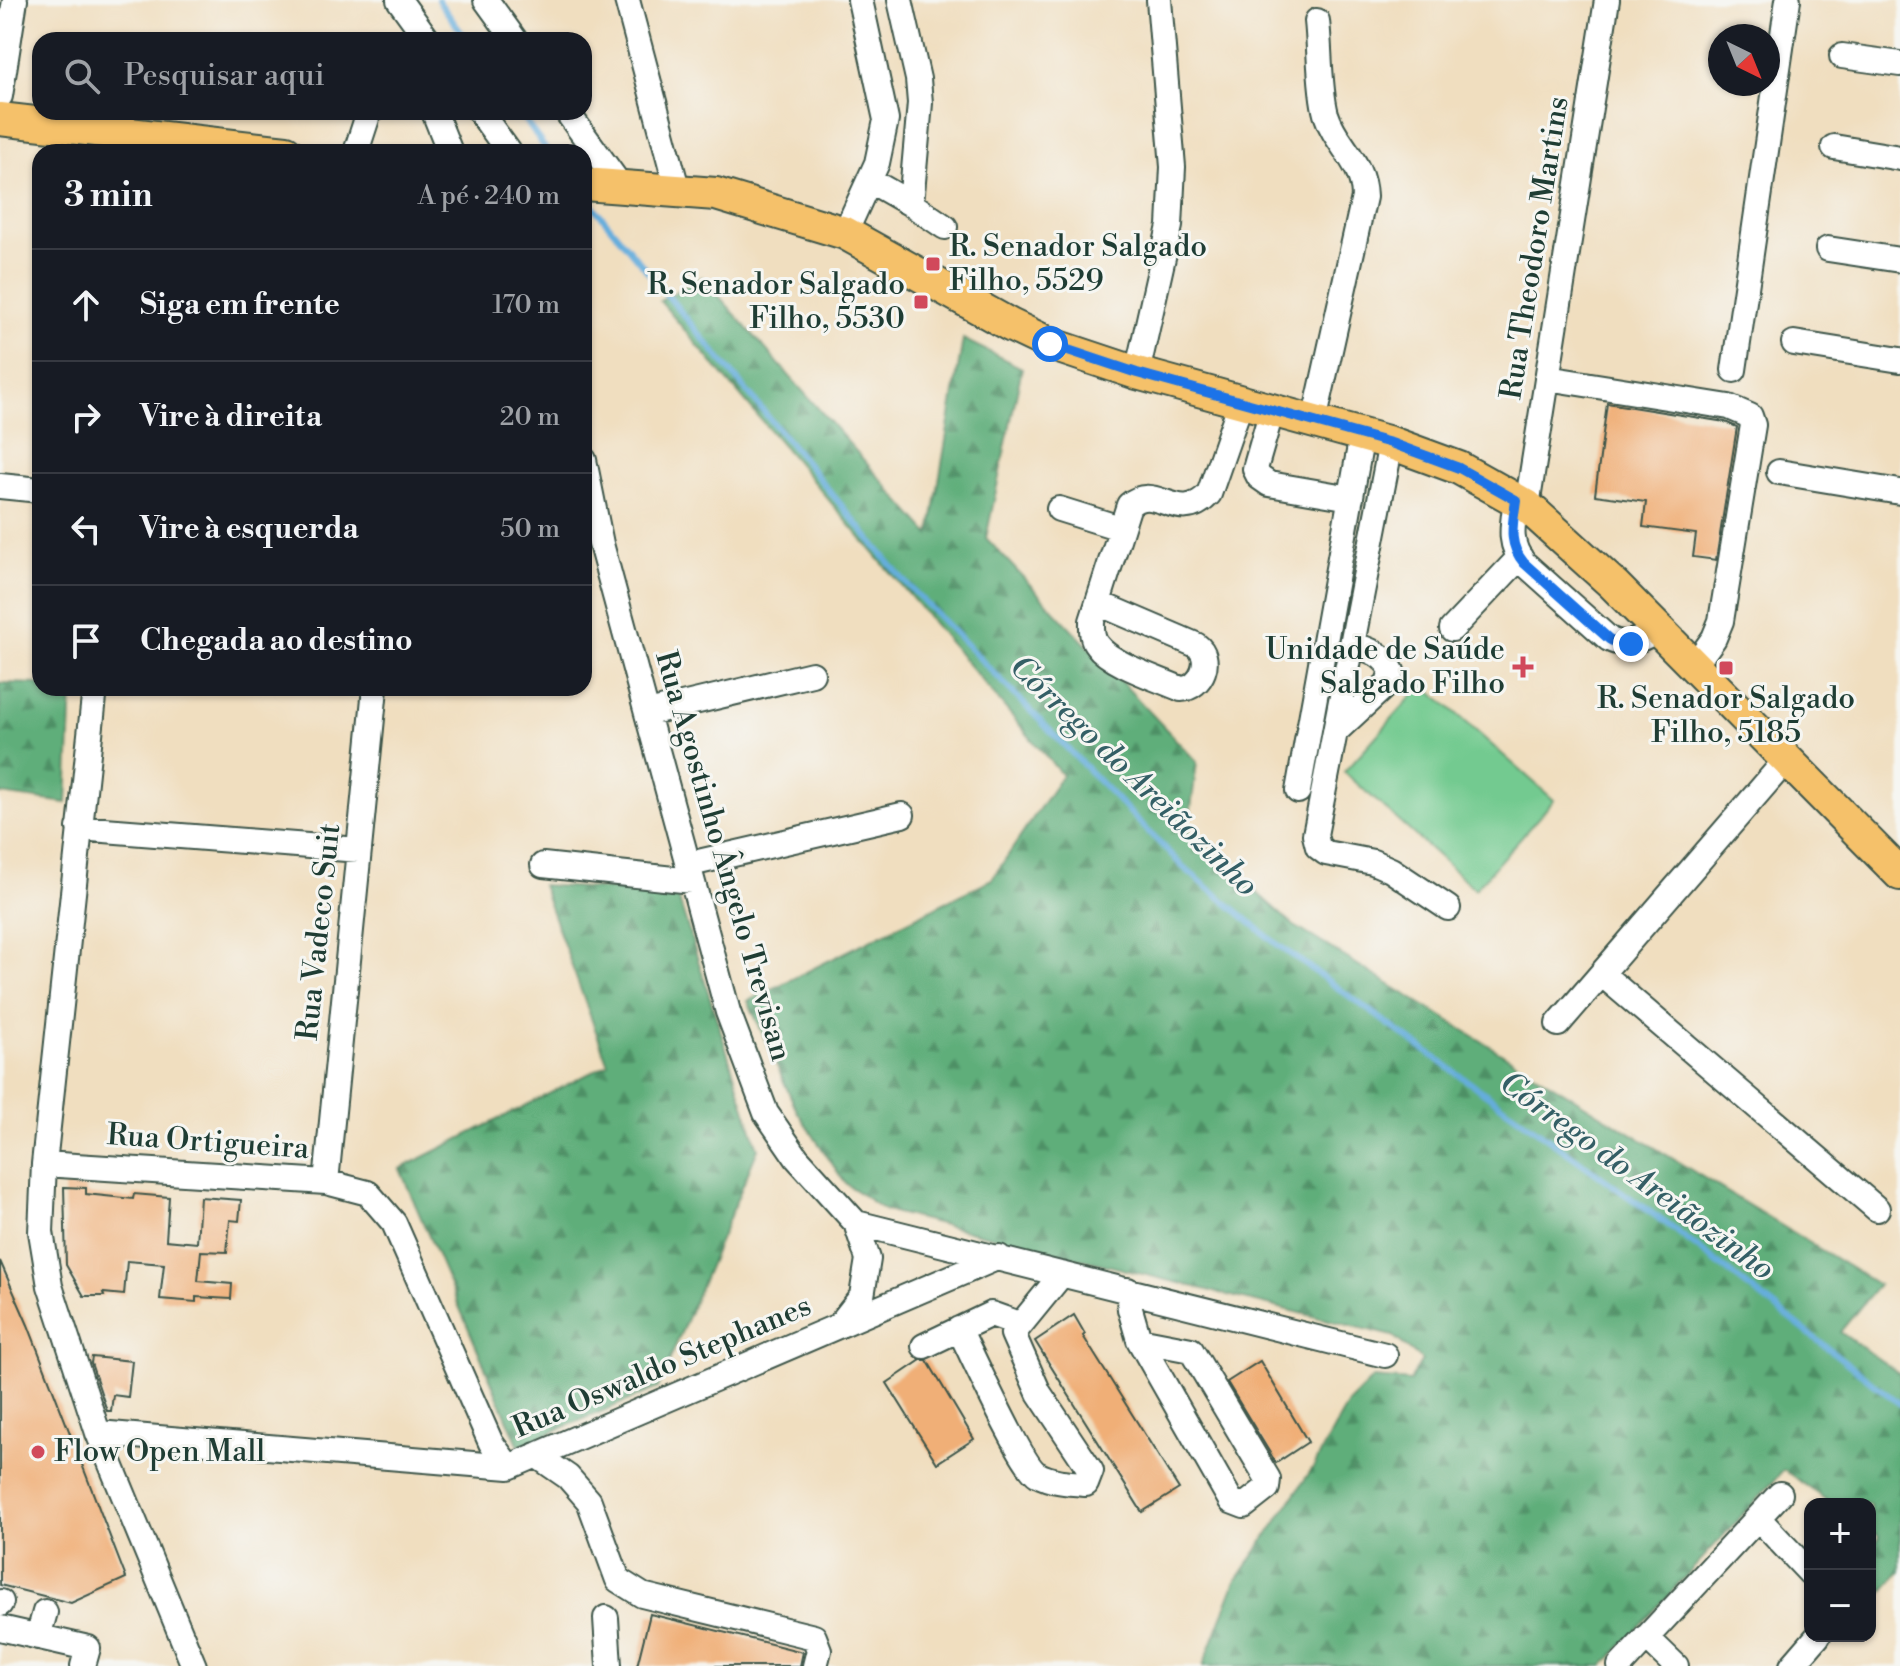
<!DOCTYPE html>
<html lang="pt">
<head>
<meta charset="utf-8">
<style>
	:root { --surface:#171b24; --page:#20242c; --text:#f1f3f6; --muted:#9ea1a6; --line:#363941 }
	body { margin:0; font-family:"Libre Bodoni",serif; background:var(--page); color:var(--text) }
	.controls { position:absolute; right:24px; bottom:24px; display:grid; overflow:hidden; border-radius:16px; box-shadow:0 2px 6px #0004 }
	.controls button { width:72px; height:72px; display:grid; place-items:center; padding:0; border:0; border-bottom:2px solid var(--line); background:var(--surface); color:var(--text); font:40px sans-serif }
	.compass { position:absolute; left:1708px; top:24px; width:72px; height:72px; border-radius:50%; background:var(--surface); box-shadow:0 2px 6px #0004; rotate:137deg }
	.stop { position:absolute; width:24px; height:24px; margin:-18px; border:6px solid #1a73e8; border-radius:50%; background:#fff }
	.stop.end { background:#1a73e8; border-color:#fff; box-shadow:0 2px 8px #0008 }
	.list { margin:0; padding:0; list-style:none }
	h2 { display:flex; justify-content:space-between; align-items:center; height:104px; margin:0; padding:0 32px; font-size:34px }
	h2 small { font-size:26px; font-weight:400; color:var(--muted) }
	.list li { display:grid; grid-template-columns:52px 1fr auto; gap:24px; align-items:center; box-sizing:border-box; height:112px; padding:0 32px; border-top:2px solid var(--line) }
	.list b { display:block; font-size:30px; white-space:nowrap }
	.list em { font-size:26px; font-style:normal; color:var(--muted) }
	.icon { flex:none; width:44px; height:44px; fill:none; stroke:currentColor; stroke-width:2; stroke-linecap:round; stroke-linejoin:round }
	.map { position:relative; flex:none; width:1900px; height:1666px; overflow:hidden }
	.search { position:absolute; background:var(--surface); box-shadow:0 2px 6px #0004; left:32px; top:32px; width:560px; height:88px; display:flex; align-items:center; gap:20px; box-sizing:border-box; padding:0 28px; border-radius:24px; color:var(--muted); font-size:30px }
	.panel { position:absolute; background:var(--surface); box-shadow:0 2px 6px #0004; left:32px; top:144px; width:560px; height:552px; border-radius:24px }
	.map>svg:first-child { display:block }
	.forest { fill:url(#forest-firs); stroke:#3e7657; stroke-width:2 }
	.garden { fill:#73ca90; stroke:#498462; stroke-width:2 }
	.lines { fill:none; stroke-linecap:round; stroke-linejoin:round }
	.stream { stroke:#65addc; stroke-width:6 }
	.building { fill:#f0af77 }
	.minor-casing { stroke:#3e5549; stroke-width:28 }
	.major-casing { stroke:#3e5549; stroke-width:36 }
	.minor { stroke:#fff; stroke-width:24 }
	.major { stroke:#f5c16b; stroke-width:32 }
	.route { stroke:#1a73e8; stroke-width:10 }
	.poi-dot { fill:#d1495b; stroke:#f6f6f2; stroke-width:3 }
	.labels { text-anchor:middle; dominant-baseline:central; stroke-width:6; stroke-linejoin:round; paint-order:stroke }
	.poi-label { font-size:30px; fill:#1f3d34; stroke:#f6f6f2; text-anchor:start }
	.street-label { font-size:30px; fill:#1f3d34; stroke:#f6f6f2 }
	.water-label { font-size:32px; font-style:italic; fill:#345f66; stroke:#f6f6f2 }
</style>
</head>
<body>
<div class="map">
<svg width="1900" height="1666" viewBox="0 0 1900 1666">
	<defs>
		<pattern id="forest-firs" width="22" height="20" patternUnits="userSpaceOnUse" patternTransform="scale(2)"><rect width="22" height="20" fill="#5eae7a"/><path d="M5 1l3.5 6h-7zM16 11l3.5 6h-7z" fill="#4d8f65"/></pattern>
	</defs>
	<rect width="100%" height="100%" fill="#f6f6f2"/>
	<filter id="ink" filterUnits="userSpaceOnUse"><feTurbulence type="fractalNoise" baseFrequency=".0125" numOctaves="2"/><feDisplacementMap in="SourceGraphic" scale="16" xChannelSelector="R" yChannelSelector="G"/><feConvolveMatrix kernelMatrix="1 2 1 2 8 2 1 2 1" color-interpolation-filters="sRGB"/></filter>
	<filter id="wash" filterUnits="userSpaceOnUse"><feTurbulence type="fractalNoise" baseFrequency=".006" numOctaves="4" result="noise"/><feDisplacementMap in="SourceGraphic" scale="32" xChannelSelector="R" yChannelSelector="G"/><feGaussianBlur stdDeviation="1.8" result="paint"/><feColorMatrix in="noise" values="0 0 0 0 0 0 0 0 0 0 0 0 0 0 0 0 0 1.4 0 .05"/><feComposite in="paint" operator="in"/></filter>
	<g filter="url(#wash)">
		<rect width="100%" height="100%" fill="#f0debf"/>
		<!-- forest -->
		<path class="forest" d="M702,277L930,535L963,339L1022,368L986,538L1197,762L1188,831L1293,925L1878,1285L1840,1332L1900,1374V1572L1876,1600L1870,1595V1551L1880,1537L1870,1530V1504H1832L1784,1470L1603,1666H1203L1235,1583L1314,1466L1348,1403L1373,1378L1410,1381L1422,1360L1393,1336L884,1210L845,1183L797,1111L748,1001L992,879L1062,775L660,301Z
			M0,683L40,684V688H72L67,803L0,794Z
			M542,885L677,894L758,1149L658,1388L519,1446L400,1169L608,1064Z"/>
		<!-- garden -->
		<path class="garden" d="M1423,684L1554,800L1475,889L1344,772Z"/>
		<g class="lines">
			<!-- stream -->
			<path class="stream" d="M438,0L467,40
				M519,112L548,152
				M584,195L905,582L1183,867L1278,945L1671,1227L1900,1404"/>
		</g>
		<g id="blocks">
			<!-- building -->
			<path class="building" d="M1607,403L1725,422L1737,427L1716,560L1693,557L1696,534L1643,527L1646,502L1595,495Z
				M64,1187L86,1188V1194L133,1199L134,1194L169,1197L166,1240L197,1243L200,1197L241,1200L239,1221L230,1220L227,1252L201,1251L198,1281L232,1284L231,1299L196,1297V1302L160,1299L164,1264L127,1261L124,1295L103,1293L104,1296H84L66,1265Z
				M0,1261L28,1325L126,1578L71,1603L0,1585Z
				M1074,1315L1085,1334L1083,1336L1179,1489L1142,1512L1035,1341Z
				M92,1357L132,1361L128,1397L113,1395L111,1411H107L91,1363Z
				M921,1360H927L974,1439L937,1463L887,1383Z
				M1260,1361L1308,1442L1276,1463L1227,1382Z
				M650,1614L803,1652L800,1666H637Z"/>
		</g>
	</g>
	<g filter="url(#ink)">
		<use href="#blocks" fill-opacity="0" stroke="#3e5549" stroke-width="2"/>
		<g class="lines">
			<!-- minor casing -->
			<g class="minor-casing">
				<path id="minor" d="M399,0L428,40
					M486,0L515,40
					M627,0L678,192
					M900,0L918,79L920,103L911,204
					M1842,56L1900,64
					M0,96L15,0
					M434,112L450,152
					M480,112L509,152
					M567,112L622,188
					M1834,147L1900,158
					M356,152L369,112
					M869,180L911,204L945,227
					M845,233L877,163L886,120L860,0
					M1828,249L1900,260
					M1794,343L1900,360
					M1734,370L1788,0
					M1137,373L1170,226L1173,167L1159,0
					M1547,378L1729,407L1750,416L1753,425L1721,621L1714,638L1694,666
					M1272,410L1255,469L1259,477L1269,484L1351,498
					M1314,422L1364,197C1363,160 1336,146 1326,114C1319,89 1320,47 1317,21
					M1391,443L1315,835L1318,847L1326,853L1373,862L1391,870L1448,908
					M584,460L601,544L728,1012L766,1113L797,1158L856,1223L1385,1355
					M1779,472L1900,492
					M0,486L40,490
					M1516,500C1513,524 1507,543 1524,563L1609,639C1628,649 1641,638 1659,630
					M1527,506L1607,0
					M1059,509L1120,528
					M1098,603L1196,645C1214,658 1202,688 1181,689C1159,679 1110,664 1097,645C1091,638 1092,629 1092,621L1129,505C1156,481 1178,527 1209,494L1241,402
					M1452,629L1520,557
					M95,688L44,1164L41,1232L50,1286L98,1433L194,1666
					M648,713L812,674
					M1335,732L1388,683L1392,671C1384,654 1369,650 1352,644
					M1298,791L1362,435
					M79,828L359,850
					M690,864L902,815
					M543,865L692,881
					M1603,975L1877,1209
					M1558,1024L1787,759
					M44,1164L326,1182L368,1193L394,1223L491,1443L509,1467
					M326,1182L375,688
					M1128,1290L1130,1309L1139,1340L1231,1501L1244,1506L1267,1488L1268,1479L1191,1350L1139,1340
					M841,1323L862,1296L868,1259L856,1223
					M959,1329C971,1352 1021,1464 1037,1474C1051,1482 1070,1483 1086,1484L1091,1471L1039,1393L1013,1334L1062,1274
					M924,1346L991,1314L1019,1324
					M98,1433L509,1467L999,1257
					M536,1455L568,1477L589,1501L618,1580L642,1595L814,1637L819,1650L815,1666
					M1758,1518L1810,1573
					M0,1604L1,1602
					M606,1618L609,1666
					M0,1628L88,1648L83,1666
					M38,1637L45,1612
					M1646,1637L1676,1666
					M1620,1666L1780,1494
					M1792,1666L1818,1636"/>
			</g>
			<!-- major casing -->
			<g class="major-casing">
				<path id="major" d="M0,119L286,152
					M584,184L716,194L845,233L1010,325L1050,344L1137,373L1391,443L1459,468L1527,506L1614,585L1900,874"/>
			</g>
			<!-- minor -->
			<use href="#minor" class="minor"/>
			<!-- major -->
			<use href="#major" class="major"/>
		</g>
	</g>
	<g class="lines" filter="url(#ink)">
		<!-- route -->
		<path class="route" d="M1050,344L1137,373L1391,443L1459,468L1516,500C1513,524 1507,543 1524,563L1609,639L1620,645L1631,644"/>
	</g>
	<!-- markers -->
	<g class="poi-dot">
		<rect x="925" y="256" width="16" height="16" rx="4"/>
		<rect x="913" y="294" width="16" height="16" rx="4"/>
		<path d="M1519 655h8v8h8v8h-8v8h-8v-8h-8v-8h8z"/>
		<rect x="1718" y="660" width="16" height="16" rx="4"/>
		<circle cx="38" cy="1452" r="8"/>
	</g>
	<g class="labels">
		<!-- poi labels -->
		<g class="poi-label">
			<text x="949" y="247">R. Senador Salgado<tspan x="949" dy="34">Filho, 5529</tspan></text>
			<text x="905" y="285" text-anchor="end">R. Senador Salgado<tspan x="905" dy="34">Filho, 5530</tspan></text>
			<text x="1505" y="650" text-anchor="end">Unidade de Saúde<tspan x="1505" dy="34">Salgado Filho</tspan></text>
			<text x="1726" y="699" text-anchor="middle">R. Senador Salgado<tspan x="1726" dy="34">Filho, 5185</tspan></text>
			<text x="54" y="1452">Flow Open Mall</text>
		</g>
		<!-- street labels -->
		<g class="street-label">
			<text transform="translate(1535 248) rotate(-81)">Rua Theodoro Martins</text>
			<text transform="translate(723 856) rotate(74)">Rua Agostinho Ângelo Trevisan</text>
			<text transform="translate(319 932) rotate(-84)">Rua Vadeco Suit</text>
			<text transform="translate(208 1142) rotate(4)">Rua Ortigueira</text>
			<text transform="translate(662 1367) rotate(-23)">Rua Oswaldo Stephanes</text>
		</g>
		<!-- water labels -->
		<g class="water-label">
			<text transform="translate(1134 776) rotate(44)">Córrego do Areiãozinho</text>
			<text transform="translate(1637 1176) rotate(36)">Córrego do Areiãozinho</text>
		</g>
	</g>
</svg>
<div class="controls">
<button>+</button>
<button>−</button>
</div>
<svg class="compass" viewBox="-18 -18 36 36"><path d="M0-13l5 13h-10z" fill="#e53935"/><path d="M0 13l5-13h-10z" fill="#9ea1a6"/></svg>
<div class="stop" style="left:1050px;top:344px"></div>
<div class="stop end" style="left:1631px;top:644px"></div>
<div class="search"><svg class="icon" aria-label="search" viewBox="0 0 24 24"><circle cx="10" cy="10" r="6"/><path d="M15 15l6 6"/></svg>Pesquisar aqui</div>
<section class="panel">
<h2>3 min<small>A pé · 240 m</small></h2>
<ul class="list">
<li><svg class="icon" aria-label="ahead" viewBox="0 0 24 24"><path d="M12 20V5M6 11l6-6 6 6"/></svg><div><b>Siga em frente</b></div><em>170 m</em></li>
<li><svg class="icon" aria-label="right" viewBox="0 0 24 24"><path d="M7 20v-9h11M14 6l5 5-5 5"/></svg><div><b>Vire à direita</b></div><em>20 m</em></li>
<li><svg class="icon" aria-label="left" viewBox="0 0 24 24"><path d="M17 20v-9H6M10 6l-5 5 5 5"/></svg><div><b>Vire à esquerda</b></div><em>50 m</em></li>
<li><svg class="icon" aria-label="arrive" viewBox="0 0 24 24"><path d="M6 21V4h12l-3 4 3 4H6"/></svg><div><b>Chegada ao destino</b></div></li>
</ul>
</section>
</div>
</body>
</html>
